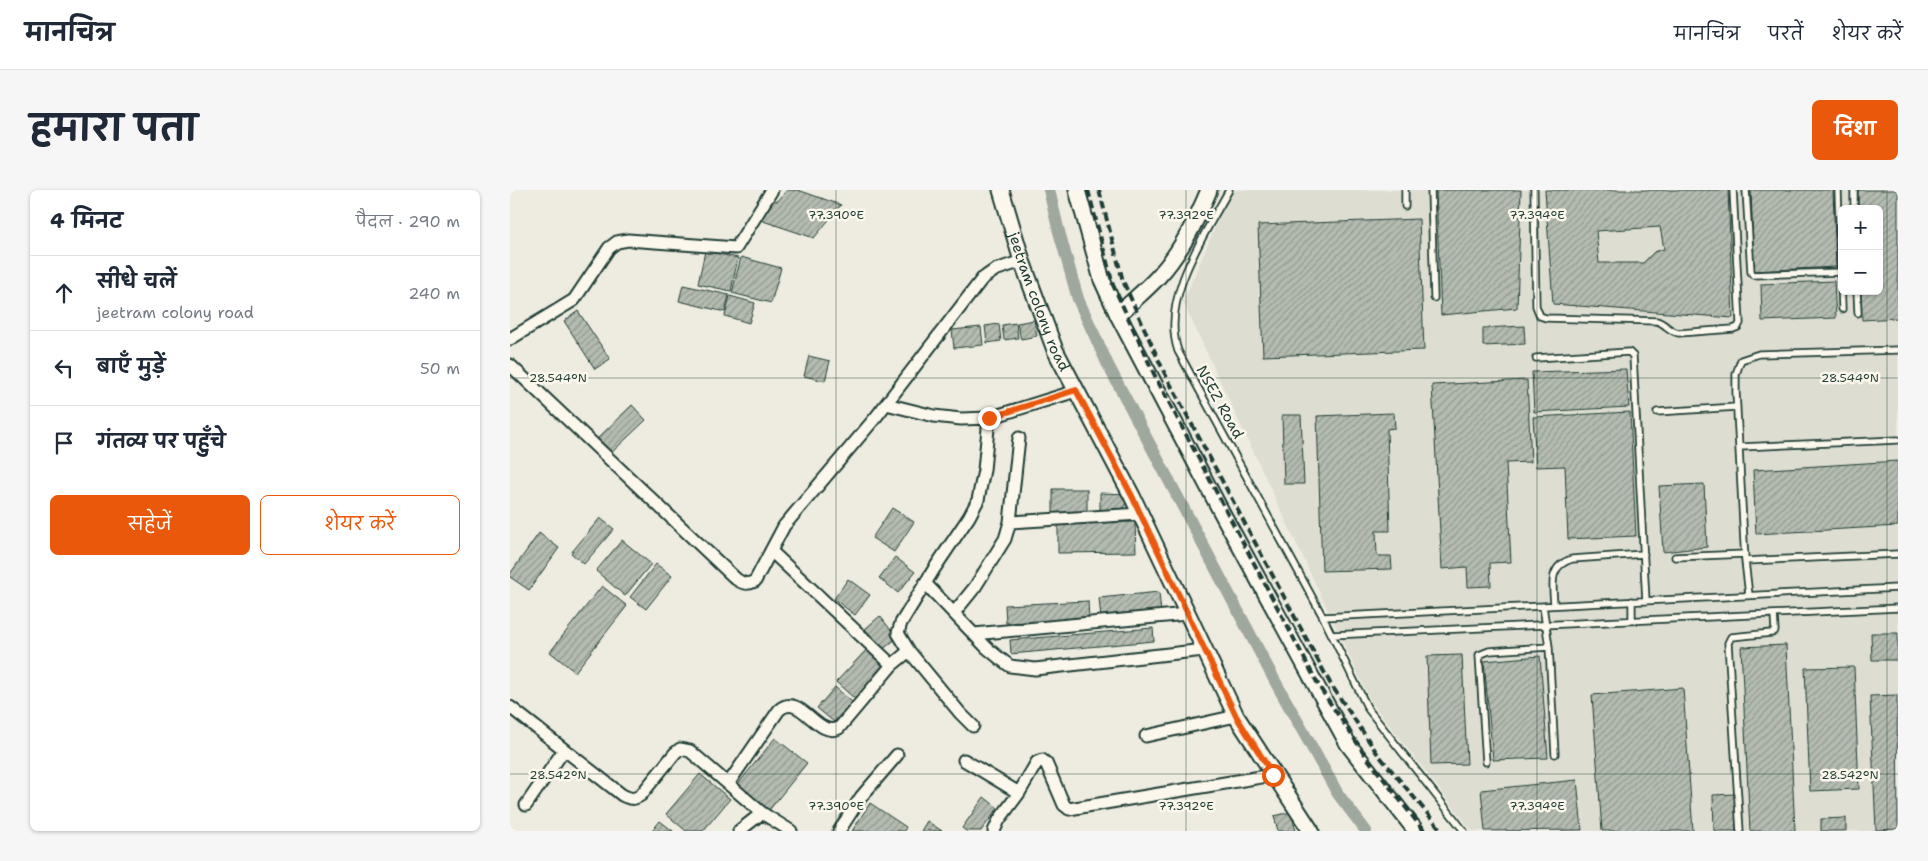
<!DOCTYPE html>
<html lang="hi">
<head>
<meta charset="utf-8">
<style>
	:root { --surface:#fff; --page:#f6f6f7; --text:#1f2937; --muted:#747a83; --line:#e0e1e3; --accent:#ea580c }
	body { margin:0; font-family:"Shantell Sans","Playpen Sans Deva",sans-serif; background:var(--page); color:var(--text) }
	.controls { position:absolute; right:15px; top:15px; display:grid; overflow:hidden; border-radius:8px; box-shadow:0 1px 4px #0004 }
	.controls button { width:45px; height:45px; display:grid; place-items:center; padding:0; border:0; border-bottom:1px solid var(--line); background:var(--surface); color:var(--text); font:25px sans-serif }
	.stop { position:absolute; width:15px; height:15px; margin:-11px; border:4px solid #ea580c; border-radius:50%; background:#fff }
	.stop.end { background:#ea580c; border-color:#fff; box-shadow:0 1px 5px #0008 }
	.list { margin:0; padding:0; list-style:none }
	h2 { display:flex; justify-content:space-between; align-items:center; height:65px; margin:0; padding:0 20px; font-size:21px }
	h2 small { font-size:16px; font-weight:400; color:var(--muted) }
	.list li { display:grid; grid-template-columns:32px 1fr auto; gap:15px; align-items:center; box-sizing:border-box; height:75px; padding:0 20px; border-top:1px solid var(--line) }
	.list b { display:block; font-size:19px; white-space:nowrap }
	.list p { margin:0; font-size:16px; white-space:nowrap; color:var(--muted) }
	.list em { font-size:16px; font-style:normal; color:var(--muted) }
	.actions { display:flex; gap:10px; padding:15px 20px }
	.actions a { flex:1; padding:11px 0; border:1px solid var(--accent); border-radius:8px; text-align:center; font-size:18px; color:var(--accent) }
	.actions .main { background:var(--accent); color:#fff }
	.icon { flex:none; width:28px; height:28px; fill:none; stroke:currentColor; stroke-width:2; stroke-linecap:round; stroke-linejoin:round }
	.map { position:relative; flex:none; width:1388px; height:641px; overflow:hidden; border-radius:8px }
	header { display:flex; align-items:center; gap:30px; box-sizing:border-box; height:70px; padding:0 25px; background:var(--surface); border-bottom:1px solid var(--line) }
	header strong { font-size:24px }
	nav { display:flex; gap:28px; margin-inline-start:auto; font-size:18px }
	.intro { display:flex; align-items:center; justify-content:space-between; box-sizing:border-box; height:120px; padding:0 30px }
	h1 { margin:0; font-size:35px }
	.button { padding:12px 22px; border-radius:8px; background:var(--accent); color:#fff; font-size:18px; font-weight:700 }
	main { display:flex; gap:30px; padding:0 30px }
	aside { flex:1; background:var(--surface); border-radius:8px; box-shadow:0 1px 4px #0004 }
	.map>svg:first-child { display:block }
	.built { fill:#ddddd2; fill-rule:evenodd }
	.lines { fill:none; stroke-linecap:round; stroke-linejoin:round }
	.canal { stroke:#9fa89f; stroke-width:12 }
	.building { fill:url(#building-hatch); stroke:#1f3d34; fill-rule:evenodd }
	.lane-casing { stroke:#1f3d34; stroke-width:9 }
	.street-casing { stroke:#1f3d34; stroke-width:15 }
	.secondary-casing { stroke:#1f3d34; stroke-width:19 }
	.lane { stroke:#fbf7ec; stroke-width:5.5 }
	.street { stroke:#fbf7ec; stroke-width:11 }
	.secondary { stroke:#fbf7ec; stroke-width:15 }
	.rail { stroke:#1f3d34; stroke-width:4; stroke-dasharray:8 4; stroke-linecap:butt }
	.route { stroke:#ea580c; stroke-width:6 }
	.ticks { fill:none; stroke:#1f3d34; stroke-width:1; stroke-opacity:0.45 }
	.labels { text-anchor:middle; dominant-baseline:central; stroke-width:5; stroke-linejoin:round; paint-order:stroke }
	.street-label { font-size:15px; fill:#1f3d34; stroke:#fbf7ec }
	.ticks-label { font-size:12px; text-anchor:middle; fill:#1f3d34; stroke:#fbf7ec; stroke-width:5; stroke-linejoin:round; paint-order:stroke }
</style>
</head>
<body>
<header>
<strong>मानचित्र</strong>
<nav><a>मानचित्र</a><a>परतें</a><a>शेयर करें</a></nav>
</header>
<div class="intro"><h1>हमारा पता</h1><a class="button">दिशा</a></div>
<main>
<aside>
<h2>4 मिनट<small>पैदल · 290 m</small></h2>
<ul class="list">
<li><svg class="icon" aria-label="ahead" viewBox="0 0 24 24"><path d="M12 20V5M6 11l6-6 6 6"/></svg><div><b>सीधे चलें</b><p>jeetram colony road</p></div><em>240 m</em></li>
<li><svg class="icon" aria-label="left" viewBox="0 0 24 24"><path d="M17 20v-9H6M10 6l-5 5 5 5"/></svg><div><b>बाएँ मुड़ें</b></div><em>50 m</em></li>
<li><svg class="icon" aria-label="arrive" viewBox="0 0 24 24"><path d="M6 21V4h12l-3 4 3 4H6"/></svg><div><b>गंतव्य पर पहुँचे</b></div></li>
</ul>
<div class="actions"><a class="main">सहेजें</a><a>शेयर करें</a></div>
</aside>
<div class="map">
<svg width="1388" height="641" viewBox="0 0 1388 641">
	<defs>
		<pattern id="building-hatch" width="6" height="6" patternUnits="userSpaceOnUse" patternTransform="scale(1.25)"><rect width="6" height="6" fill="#b4bbb0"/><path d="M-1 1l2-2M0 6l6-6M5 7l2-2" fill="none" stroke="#929990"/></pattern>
	</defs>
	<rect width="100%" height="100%" fill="#eeece1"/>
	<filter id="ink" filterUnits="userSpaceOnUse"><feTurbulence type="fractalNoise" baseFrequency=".02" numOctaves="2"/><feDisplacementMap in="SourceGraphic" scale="10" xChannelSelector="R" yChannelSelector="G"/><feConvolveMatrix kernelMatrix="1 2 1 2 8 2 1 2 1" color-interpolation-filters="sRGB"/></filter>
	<g filter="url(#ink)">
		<!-- built -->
		<path class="built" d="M721,0H1388V641H962L861,512L673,112ZM1332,19H1369V101H1332Z"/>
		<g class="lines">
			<!-- canal -->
			<path class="canal" d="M539,0L548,38L568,109L598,175L766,493L828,604L856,641"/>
		</g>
		<!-- building -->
		<path class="building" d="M277,0H288L331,15L304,48L250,30L264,10L268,11Z
			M926,0H1011L1007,118L931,125Z
			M1035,0H1218L1223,128L1043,114ZM1150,37L1154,59L1144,62L1133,73H1089L1086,41Z
			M1241,0H1323L1326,77L1244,81Z
			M1348,0H1388V128L1352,130L1351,101H1369V19H1348Z
			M909,29L914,160L753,166L748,35Z
			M195,61L228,68L221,101L188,94Z
			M231,67L271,78L261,113L222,103Z
			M1324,91L1326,128L1252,131L1251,94Z
			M173,95L219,105L215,122L169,111Z
			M220,106L245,113L239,133L215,126Z
			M68,121L100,169L85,179L54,131Z
			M524,130L527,146L511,149L507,133Z
			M506,133L508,148L494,150L492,135Z
			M489,134L491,151L477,153L475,136Z
			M1014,136L1015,154L973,156V138Z
			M471,137L473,155L444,158L442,140Z
			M299,166L320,171L315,191L294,186Z
			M1116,179L1119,217L1024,222L1022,182Z
			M1017,190L1021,272L996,273L1001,372L980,373L981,396L958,397L957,377L932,379L922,195Z
			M122,215L136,230L100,264L86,250Z
			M1120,222L1126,346L1058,349L1055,276L1026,277L1023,227Z
			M884,223L885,238L877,239L880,341H866L867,366H881L882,379L812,381L807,226Z
			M772,225H791L794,294H774Z
			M1388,271V336L1246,344L1243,280Z
			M1194,294L1197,357L1153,362L1149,296Z
			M543,299H577V323H543Z
			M590,303L618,304L614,319L590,322Z
			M382,318L404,332L384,362L362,348Z
			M90,328L104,339L74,374L61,363Z
			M625,332L626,362L548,363V333Z
			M29,343L49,358L19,400L0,387V384Z
			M112,350L141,374L115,406L86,381Z
			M385,367L405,382L388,403L369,388Z
			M146,374L162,386L136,419L120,407Z
			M338,389L360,405L345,425L324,409Z
			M92,396L117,416L65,482L40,462Z
			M649,402L651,423L591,429L589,408Z
			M578,411L579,429L496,433L495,415Z
			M370,426L387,448L372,460L355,439Z
			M643,438L644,451L501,464L500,450Z
			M1361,443H1388V470H1362Z
			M1276,455L1285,641H1240L1231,457Z
			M358,458L378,476L346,510L326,492Z
			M952,465L957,574L921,575L917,466Z
			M1030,466L1038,568L983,570L974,471Z
			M1344,477L1349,599L1300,601L1295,478Z
			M325,497L342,512L324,532L307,518Z
			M1173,498L1183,641H1092L1082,505Z
			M1387,505L1388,639L1366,640L1360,506Z
			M265,548L297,573L256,624L224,599Z
			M190,584L220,609L193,641H176L156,624Z
			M1067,590L1072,640L975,641L971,600Z
			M1225,604L1226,641H1204L1203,605Z
			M474,607L488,618L471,641H456L452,638Z
			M360,613L396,637L394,641H342Z
			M781,622L786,641H768L764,626Z
			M1336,628V641H1311V629Z
			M150,631L163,641H142Z
			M417,631L432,641H411Z"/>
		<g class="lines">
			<!-- lane casing -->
			<g class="lane-casing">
				<path id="lane" d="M719,0C695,44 650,109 668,161L813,427L858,519L954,641
					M895,0V16
					M921,0L924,108
					M1024,0L1026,116L1030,126L1036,128L1147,131C1156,134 1160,142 1169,143L1223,139L1228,137L1230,133L1223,0
					M1236,0L1241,82L1243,85L1331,82
					M1328,0L1332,119
					M1344,0V19
					M1347,101L1348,123
					M1026,168L1119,162L1123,166L1136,411
					M1147,222L1227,217
					M1230,257L1388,250
					M1165,367L1235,364
					M1235,371L1388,364
					M1239,405L1235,371L1226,202V184L1231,170L1249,164L1388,160
					M1122,411V430
					M1044,415C1043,395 1038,376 1062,369L1134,364
					M1033,416L1039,457L1045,564
					M813,427L1388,398
					M822,445L1388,418
					M976,572L969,465L979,461L1039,457
					M1230,641L1218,453L1221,447L1262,443L1265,441L1264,424"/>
			</g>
			<!-- street casing -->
			<g class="street-casing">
				<path id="street" d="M0,149L64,110L99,58L107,52L118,50L226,58L262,0
					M0,175L226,389C233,394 238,395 245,391L274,336L366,227L472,89L485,80L512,71
					M376,214L424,226L451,229L479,228L566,201
					M500,332L630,324
					M261,361L382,475
					M415,393L477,458L488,467L500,476L525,479L694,460
					M444,423L465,397L495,349L500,332L509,248
					M464,444L677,424
					M399,461L450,523L463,536
					M0,517L112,605C120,609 124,610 131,605L165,563L170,559L180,561L252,623L281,641
					M636,546L726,526
					M454,570L509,603
					M218,594L269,520C290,501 307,549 329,538L382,475L399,461L388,443L391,433L424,379L459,327L468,310L474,280L479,228
					M16,615L54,560
					M229,641L252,623
					M329,641L351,607L387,565
					M484,641L489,630L509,603L527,572L532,570L536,573L554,615L559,619L763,585"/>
			</g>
			<!-- secondary casing -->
			<g class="secondary-casing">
				<g id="secondary">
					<path id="s1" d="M491,0L512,71L545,160L622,306L726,526L801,641"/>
					<path d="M567,0L592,90L608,125L712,323L838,554L906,641"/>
					<path d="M608,125C621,112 635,101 648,87C671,62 686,31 699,0"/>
				</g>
			</g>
			<!-- lane -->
			<use href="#lane" class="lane"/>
			<!-- street -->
			<use href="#street" class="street"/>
			<!-- secondary -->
			<use href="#secondary" class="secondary"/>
			<!-- rail -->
			<path class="rail" d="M578,0L603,95L645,186L810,498L858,569L914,641
				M589,0L613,91L654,182L820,493L867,563L932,641"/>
		</g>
	</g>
	<g class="lines" filter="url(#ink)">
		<!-- route -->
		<path class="route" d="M479,228L566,200L622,306L726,526L763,585"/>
	</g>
	<!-- ticks -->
	<path class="ticks" d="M326,0V641M676,0V641M1027,0V641M1377,0V641M0,188H1388M0,584H1388"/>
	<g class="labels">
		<!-- street labels -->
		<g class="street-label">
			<text stroke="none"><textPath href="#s1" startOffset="118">jeetram colony road</textPath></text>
			<text transform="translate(710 212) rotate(61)">NSEZ Road</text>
		</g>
	</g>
	<g class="ticks-label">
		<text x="326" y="29">77.390°E</text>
		<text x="676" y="29">77.392°E</text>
		<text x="1027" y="29">77.394°E</text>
		<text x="48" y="192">28.544°N</text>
		<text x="1340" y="192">28.544°N</text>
		<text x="48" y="589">28.542°N</text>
		<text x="1340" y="589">28.542°N</text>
		<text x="326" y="620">77.390°E</text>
		<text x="676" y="620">77.392°E</text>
		<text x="1027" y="620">77.394°E</text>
	</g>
</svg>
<div class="controls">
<button>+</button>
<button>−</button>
</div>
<div class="stop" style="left:763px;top:585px"></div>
<div class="stop end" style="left:479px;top:228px"></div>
</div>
</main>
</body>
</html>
